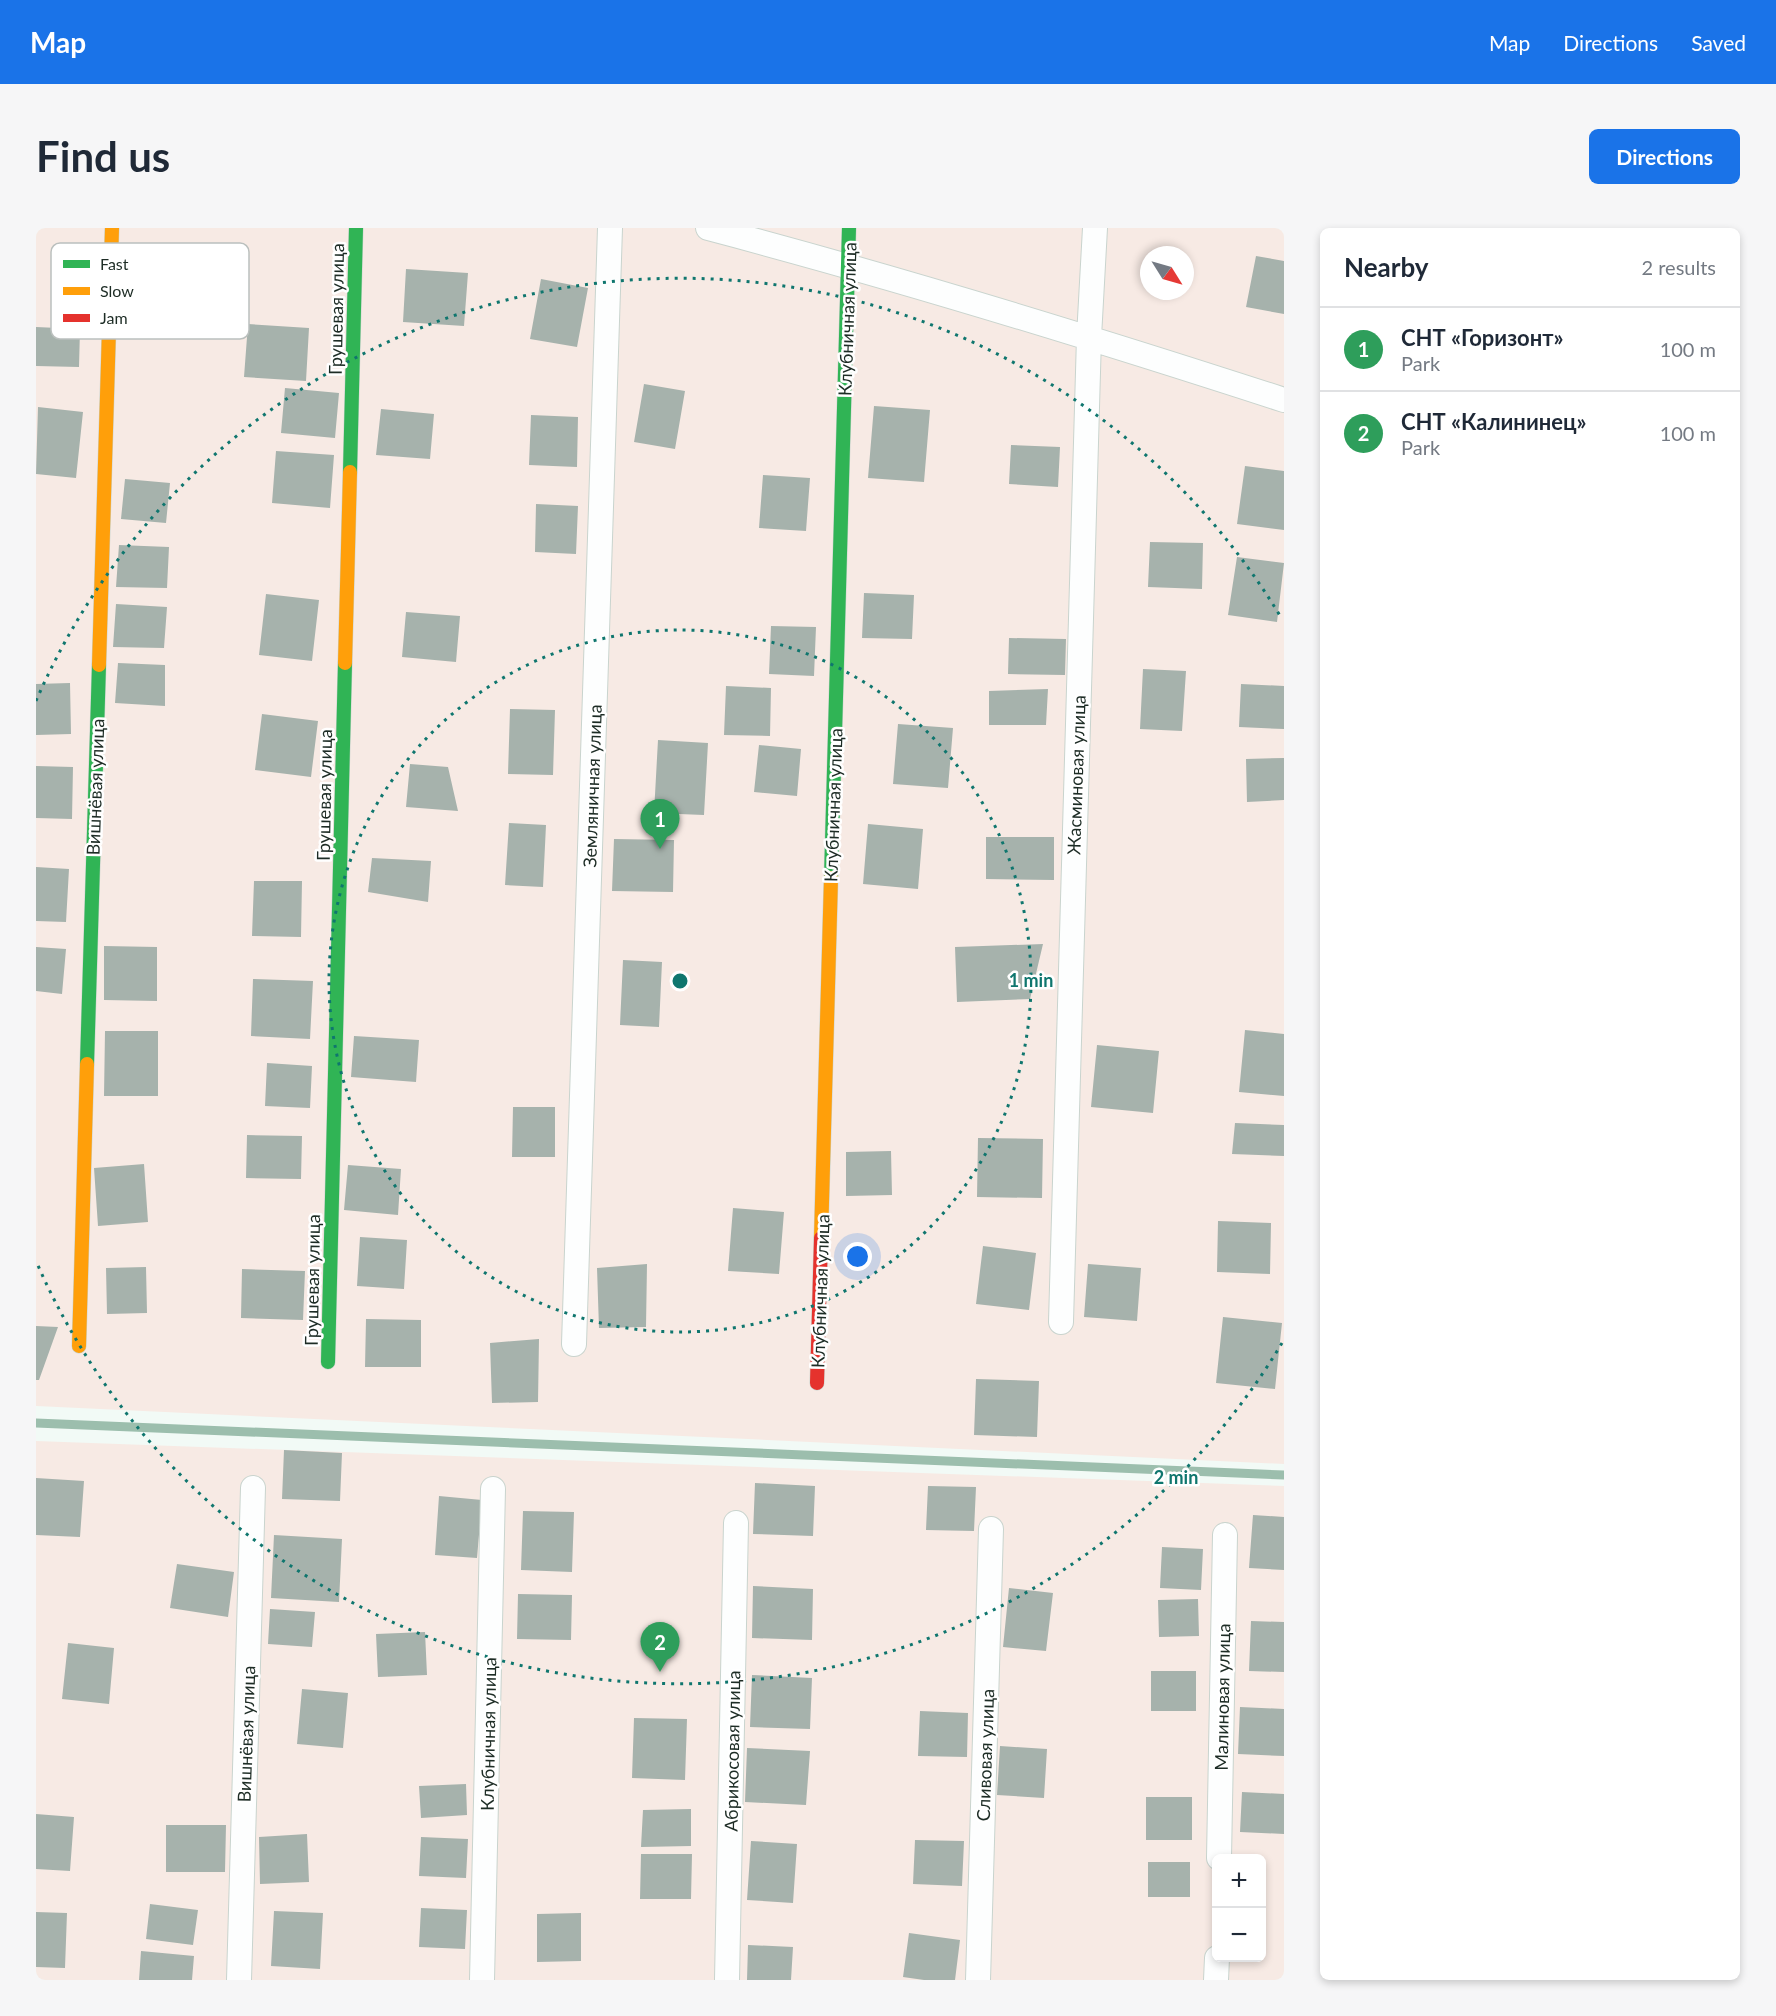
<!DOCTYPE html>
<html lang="en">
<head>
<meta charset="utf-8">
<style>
	:root { --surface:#fff; --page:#f6f6f7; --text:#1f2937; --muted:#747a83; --line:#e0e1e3; --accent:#1a73e8 }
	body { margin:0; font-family:Lato,sans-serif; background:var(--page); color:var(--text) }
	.controls { position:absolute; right:18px; bottom:18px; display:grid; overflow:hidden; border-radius:9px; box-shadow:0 3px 9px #0003 }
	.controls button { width:54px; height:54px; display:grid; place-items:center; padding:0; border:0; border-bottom:2px solid var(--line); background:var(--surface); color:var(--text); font:30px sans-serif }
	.compass { position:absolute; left:1104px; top:18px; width:54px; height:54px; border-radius:50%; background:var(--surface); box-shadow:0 3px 9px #0003; rotate:127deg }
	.you { position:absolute; left:822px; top:1029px; width:21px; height:21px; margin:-15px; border:4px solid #fff; border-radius:50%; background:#1a73e8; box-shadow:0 0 0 9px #1a73e833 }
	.badge { display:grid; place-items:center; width:39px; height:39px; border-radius:50%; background:var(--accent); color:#fff; font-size:20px; font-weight:700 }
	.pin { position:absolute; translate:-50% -50px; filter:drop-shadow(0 2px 3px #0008) }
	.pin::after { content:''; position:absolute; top:32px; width:21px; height:18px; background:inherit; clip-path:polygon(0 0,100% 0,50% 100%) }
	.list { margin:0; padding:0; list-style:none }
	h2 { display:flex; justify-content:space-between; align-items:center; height:78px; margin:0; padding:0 24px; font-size:26px }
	h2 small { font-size:20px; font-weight:400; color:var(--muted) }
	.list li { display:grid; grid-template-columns:39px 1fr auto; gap:18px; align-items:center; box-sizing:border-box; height:84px; padding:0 24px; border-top:2px solid var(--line) }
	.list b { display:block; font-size:22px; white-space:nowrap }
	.list p { margin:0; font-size:20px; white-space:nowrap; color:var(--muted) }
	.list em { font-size:20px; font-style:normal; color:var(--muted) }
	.map { position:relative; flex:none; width:1248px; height:1752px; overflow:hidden; border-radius:9px }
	header { display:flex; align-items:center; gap:36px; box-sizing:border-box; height:84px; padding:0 30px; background:var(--accent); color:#fff }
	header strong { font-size:28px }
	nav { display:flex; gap:33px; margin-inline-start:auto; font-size:21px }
	.intro { display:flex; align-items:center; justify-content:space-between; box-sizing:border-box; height:144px; padding:0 36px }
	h1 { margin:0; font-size:42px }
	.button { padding:15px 27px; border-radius:9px; background:var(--accent); color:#fff; font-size:21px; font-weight:700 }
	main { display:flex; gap:36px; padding:0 36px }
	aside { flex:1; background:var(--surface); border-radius:9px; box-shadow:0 3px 9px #0003 }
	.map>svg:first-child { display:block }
	.green { fill:#f7eae4; fill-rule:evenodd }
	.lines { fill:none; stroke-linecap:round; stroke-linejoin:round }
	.stream { stroke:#9cbead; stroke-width:9 }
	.building { fill:#a6b2ac }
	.street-casing { stroke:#c9d4ce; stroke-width:26 }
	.fast-casing { stroke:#c9d4ce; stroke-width:15 }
	.slow-casing { stroke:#c9d4ce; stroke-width:15 }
	.jam-casing { stroke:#c9d4ce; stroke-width:15 }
	.street { stroke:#fdfefe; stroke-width:24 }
	.fast { stroke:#30b455; stroke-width:14 }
	.slow { stroke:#ff9f0a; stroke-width:14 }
	.jam { stroke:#e5322d; stroke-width:14 }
	.ring { fill:none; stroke:#0f766e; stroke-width:3; stroke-dasharray:3 6 }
	.labels { text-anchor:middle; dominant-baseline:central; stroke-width:5; stroke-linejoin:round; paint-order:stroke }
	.street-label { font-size:18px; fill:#1d2c25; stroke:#fff }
	.key { fill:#fff; stroke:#bbc0be; stroke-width:1.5 }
	.key-label { font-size:16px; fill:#1d2c25 }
	.centre { fill:#0f766e; stroke:#fff; stroke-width:3 }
	.ring-label { font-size:18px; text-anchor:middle; font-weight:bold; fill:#0f766e; stroke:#fff; stroke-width:5; stroke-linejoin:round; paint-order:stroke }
</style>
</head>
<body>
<header>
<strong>Map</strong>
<nav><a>Map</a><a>Directions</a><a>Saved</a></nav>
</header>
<div class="intro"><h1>Find us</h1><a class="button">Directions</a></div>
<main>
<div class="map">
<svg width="1248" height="1752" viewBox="0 0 1248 1752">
	<rect width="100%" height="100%" fill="#f2faf6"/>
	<!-- green -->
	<path class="green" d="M0,0H1248V1236L0,1178ZM1113,27H1149V63H1113Z
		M0,1213L1248,1258V1752H0ZM1180,1630H1226V1730H1180Z"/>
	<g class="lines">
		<!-- stream -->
		<path class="stream" d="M0,1195L1248,1247"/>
	</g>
	<!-- building -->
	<path class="building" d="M1220,28L1248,33V86L1210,79Z
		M370,41L432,45L428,98L367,94Z
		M505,51L552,60L541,119L494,111Z
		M212,96L273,100L270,153L208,149Z
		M0,99L44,101L43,139L0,138Z
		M608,156L649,163L639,221L598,214Z
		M249,160L303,165L299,210L245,205Z
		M838,178L894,182L888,254L832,250Z
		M2,179L47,184L40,250L0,246Z
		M345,181L398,186L394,231L340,227Z
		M495,187L542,189L541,239L493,237Z
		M975,217L1024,219L1022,259L973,256Z
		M240,223L298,227L294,280L236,275Z
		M1209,238L1248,243V302L1201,296Z
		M727,247L774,250L770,303L723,300Z
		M89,251L134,255L130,295L85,291Z
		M500,276L542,278L540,326L499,324Z
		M1114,314L1167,315L1166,361L1112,359Z
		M83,317L133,319L131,360L80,359Z
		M1201,329L1248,335L1241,394L1192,387Z
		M828,365L878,367L876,411L826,410Z
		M230,366L283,372L276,433L223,427Z
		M80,376L131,379L128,420L77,419Z
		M370,384L424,388L420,434L366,429Z
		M735,398L780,399L778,448L733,446Z
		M973,410L1030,411L1029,447L972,446Z
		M82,435L129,437V478L79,475Z
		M1107,441L1150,443L1146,503L1104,501Z
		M34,455L35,506L0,507V456Z
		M1205,456L1248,458V501L1203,499Z
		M690,458L735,460L734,508L688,507Z
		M1012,461L1010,497H953V463Z
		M474,481L519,482L517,547L472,546Z
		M226,486L282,493L275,549L219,542Z
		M862,496L917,500L912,560L857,556Z
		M622,512L672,515L668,587L618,585Z
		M723,517L765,521L761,568L718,564Z
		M1248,530V572L1211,574L1210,531Z
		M374,536L412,539L422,583L370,579Z
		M0,538L37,539L36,591L0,590Z
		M473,595L510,597L507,659L469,657Z
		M832,596L887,601L882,661L827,656Z
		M950,609H1018V652L950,651Z
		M578,611L638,612L637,664L576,663Z
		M336,630L395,633L392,674L332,664Z
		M0,639L33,641L30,694L0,693Z
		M218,653H266L265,709L216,708Z
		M1007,716L994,771L921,774L919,719Z
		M68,718L121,719V773L68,772Z
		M0,719L30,721L26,766L0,763Z
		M587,732L626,734L623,799L584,797Z
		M217,751L277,753L274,811L215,808Z
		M1209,802L1248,806V868L1203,864Z
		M69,803H122V868H68Z
		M318,808L383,812L380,854L315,849Z
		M1061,817L1123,823L1117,885L1055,879Z
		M231,835L276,838L274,880L229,878Z
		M477,879H519V929H476Z
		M1199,895L1248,897V928L1196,926Z
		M211,907L266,908L265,951L210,950Z
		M942,910L1007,911L1006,970L941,969Z
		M855,923L856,967L810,968V924Z
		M108,936L112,994L62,998L58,940Z
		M312,937L365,941L362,987L308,982Z
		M697,980L748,984L743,1046L692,1043Z
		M1182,993L1235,995L1234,1046L1181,1044Z
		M324,1009L371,1012L368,1061L321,1058Z
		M947,1018L1000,1025L993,1082L940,1076Z
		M611,1036L610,1099L563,1100L561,1040Z
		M1052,1036L1105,1040L1101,1093L1048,1089Z
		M110,1039L111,1085L71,1086L70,1040Z
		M206,1041L269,1043L267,1092L205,1090Z
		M1187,1089L1246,1095L1239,1161L1180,1155Z
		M330,1091L385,1092V1139H329Z
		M0,1098L22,1099L3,1152H0Z
		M503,1111L502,1174L456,1175L454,1115Z
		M940,1151L1003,1153L1001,1209L938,1207Z
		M248,1222L306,1225L304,1273L246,1271Z
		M0,1250L48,1253L44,1309L0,1307Z
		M719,1255L779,1258L777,1308L717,1306Z
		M892,1258L940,1259L938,1303L890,1302Z
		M403,1268L446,1272L441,1330L399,1327Z
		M487,1283L538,1284L536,1344L485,1342Z
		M1217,1287L1248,1289V1342L1213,1340Z
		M238,1307L306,1311L303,1374L235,1370Z
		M1126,1319L1167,1321L1165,1362L1124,1360Z
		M141,1336L198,1344L192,1389L134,1380Z
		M717,1358L777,1361L776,1412L716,1410Z
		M973,1360L1017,1365L1010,1423L967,1419Z
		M482,1366L536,1367L535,1412L481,1411Z
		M1162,1371L1163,1408L1123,1409L1122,1372Z
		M234,1381L279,1384L276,1419L232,1416Z
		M1215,1393L1248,1394V1444L1213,1443Z
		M389,1404L391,1447L342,1449L340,1406Z
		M32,1415L78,1420L73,1476L26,1471Z
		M1115,1443H1160V1483H1115Z
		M716,1447L776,1450L774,1501L714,1499Z
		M266,1461L312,1465L307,1520L261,1516Z
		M1204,1479L1248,1481V1528L1202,1526Z
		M884,1483L932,1485L931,1529L882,1528Z
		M598,1490L651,1491L649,1552L596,1550Z
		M964,1518L1011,1521L1008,1570L961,1567Z
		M711,1520L774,1523L770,1577L709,1574Z
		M430,1556L431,1587L385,1590L383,1558Z
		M1206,1564L1248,1566V1606L1204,1604Z
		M1110,1569H1156V1612H1110Z
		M655,1581V1618L605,1619L607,1582Z
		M0,1586L38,1589L34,1643L0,1641Z
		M130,1597H190L189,1644H130Z
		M271,1606L273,1654L224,1656L223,1609Z
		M385,1609L432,1611L430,1650L383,1648Z
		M879,1612L928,1613L926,1658L877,1656Z
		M715,1613L761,1616L757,1675L711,1672Z
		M605,1626H656L655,1671H604Z
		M1112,1634H1154V1669H1112Z
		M114,1676L162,1682L157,1717L110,1711Z
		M385,1680L431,1682L429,1721L383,1719Z
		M238,1683L287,1685L284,1741L235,1738Z
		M0,1684L31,1685L29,1740L0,1739Z
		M545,1685V1733L501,1734V1686Z
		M873,1705L924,1712L919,1752H888L867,1749Z
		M712,1717L757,1719L755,1752H711Z
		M105,1723L158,1728L156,1752H103Z"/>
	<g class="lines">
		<!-- street casing -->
		<g class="street-casing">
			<path id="street" d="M672,0C866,51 1057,110 1248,172
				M1025,1094L1053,109L1059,0
				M538,1116L574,0
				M1183,1630L1189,1307
				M203,1752L217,1260
				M446,1752L457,1261
				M691,1752L700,1295
				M942,1752L955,1301
				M1180,1752L1181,1730"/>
		</g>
		<!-- fast casing -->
		<g class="fast-casing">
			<path id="fast" d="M314,244L320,0
				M795,650L813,0
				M51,836L63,437
				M292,1134L309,435"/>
		</g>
		<!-- slow casing -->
		<g class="slow-casing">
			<path id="slow" d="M309,435L314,244
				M63,437L76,0
				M785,1010L795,650
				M43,1118L51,836"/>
		</g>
		<!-- jam casing -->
		<g class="jam-casing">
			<path id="jam" d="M781,1155L785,1010"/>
		</g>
		<!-- street -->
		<use href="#street" class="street"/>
		<!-- fast -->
		<use href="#fast" class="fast"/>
		<!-- slow -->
		<use href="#slow" class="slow"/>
		<!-- jam -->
		<use href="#jam" class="jam"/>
	</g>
	<!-- distance rings -->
	<g class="ring">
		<circle cx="644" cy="753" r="351"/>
		<path d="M1246 1115A702 702 0 0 1 0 1033M0 473A702 702 0 0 1 1246 391"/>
	</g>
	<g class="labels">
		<!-- street labels -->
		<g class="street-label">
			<text transform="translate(300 81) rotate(-89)">Грушевая улица</text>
			<text transform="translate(811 91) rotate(-88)">Клубничная улица</text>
			<text transform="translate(1040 547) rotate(-88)">Жасминовая улица</text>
			<text transform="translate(556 558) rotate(-88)">Земляничная улица</text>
			<text transform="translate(59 559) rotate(-88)">Вишнёвая улица</text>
			<text transform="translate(288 567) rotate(-89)">Грушевая улица</text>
			<text transform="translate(797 577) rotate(-88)">Клубничная улица</text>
			<text transform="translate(276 1052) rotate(-89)">Грушевая улица</text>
			<text transform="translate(784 1063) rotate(-88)">Клубничная улица</text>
			<text transform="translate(1186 1469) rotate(-89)">Малиновая улица</text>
			<text transform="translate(210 1506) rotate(-88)">Вишнёвая улица</text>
			<text transform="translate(452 1506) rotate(-89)">Клубничная улица</text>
			<text transform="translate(696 1523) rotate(-89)">Абрикосовая улица</text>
			<text transform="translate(949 1527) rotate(-88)">Сливовая улица</text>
		</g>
	</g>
	<!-- legend -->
	<rect x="15" y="15" width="198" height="96" rx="9" class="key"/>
	<rect x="27" y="32" width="27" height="8" fill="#30b455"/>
	<rect x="27" y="59" width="27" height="8" fill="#ff9f0a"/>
	<rect x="27" y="86" width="27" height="8" fill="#e5322d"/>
	<g class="key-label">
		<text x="64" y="42">Fast</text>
		<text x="64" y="69">Slow</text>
		<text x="64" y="96">Jam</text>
	</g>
	<circle cx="644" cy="753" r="9" class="centre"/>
	<g class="ring-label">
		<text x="995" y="759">1 min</text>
		<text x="1140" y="1256">2 min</text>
	</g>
</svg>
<div class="controls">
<button>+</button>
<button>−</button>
</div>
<svg class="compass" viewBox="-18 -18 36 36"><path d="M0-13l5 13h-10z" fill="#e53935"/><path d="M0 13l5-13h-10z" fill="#747a83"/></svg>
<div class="you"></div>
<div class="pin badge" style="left:624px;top:621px;background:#2e9e5b">1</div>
<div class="pin badge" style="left:624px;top:1444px;background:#2e9e5b">2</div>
</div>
<aside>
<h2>Nearby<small>2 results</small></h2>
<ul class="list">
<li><span class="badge" style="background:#2e9e5b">1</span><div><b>СНТ «Горизонт»</b><p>Park</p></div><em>100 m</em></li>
<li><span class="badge" style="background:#2e9e5b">2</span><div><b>СНТ «Калининец»</b><p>Park</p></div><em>100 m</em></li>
</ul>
</aside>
</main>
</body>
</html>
